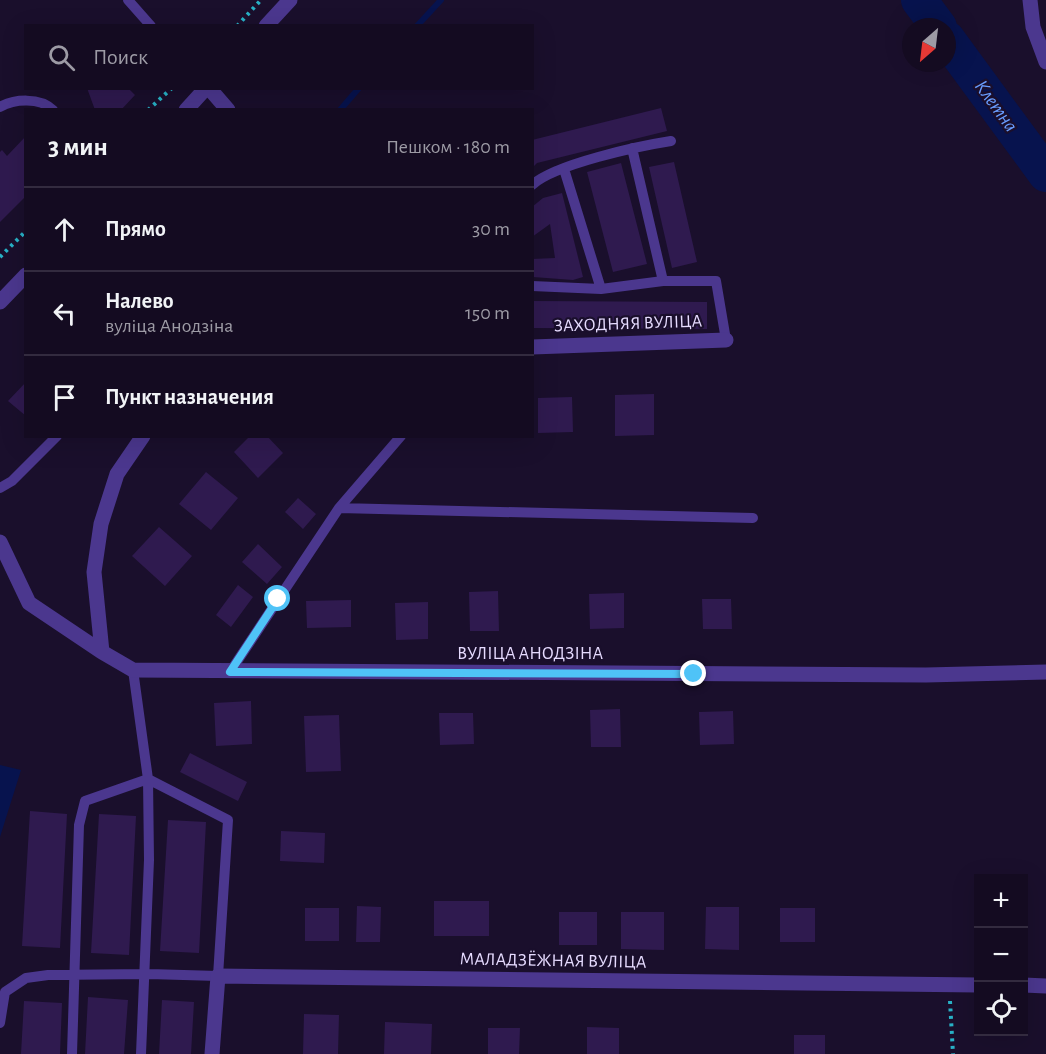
<!DOCTYPE html>
<html lang="ru">
<head>
<meta charset="utf-8">
<style>
	:root { --surface:#140b21; --page:#21192e; --text:#f1f3f6; --muted:#9d9ba5; --line:#332b3f }
	body { margin:0; font-family:"Alegreya Sans",sans-serif; background:var(--page); color:var(--text) }
	.controls { position:absolute; right:18px; bottom:18px; display:grid; overflow:hidden; border-radius:0px; box-shadow:0 6px 24px #0002 }
	.controls button { width:54px; height:54px; display:grid; place-items:center; padding:0; border:0; border-bottom:2px solid var(--line); background:var(--surface); color:var(--text); font:30px sans-serif }
	.compass { position:absolute; left:902px; top:18px; width:54px; height:54px; border-radius:50%; background:var(--surface); box-shadow:0 6px 24px #0002; rotate:208deg }
	.stop { position:absolute; width:18px; height:18px; margin:-14px; border:4px solid #4fc3f7; border-radius:50%; background:#fff }
	.stop.end { background:#4fc3f7; border-color:#fff; box-shadow:0 2px 6px #0008 }
	.list { margin:0; padding:0; list-style:none }
	h2 { display:flex; justify-content:space-between; align-items:center; height:78px; margin:0; padding:0 24px; font-size:26px }
	h2 small { font-size:20px; font-weight:400; color:var(--muted) }
	.list li { display:grid; grid-template-columns:39px 1fr auto; gap:18px; align-items:center; box-sizing:border-box; height:84px; padding:0 24px; border-top:2px solid var(--line) }
	.list b { display:block; font-size:22px; white-space:nowrap }
	.list p { margin:0; font-size:20px; white-space:nowrap; color:var(--muted) }
	.list em { font-size:20px; font-style:normal; color:var(--muted) }
	.icon { flex:none; width:33px; height:33px; fill:none; stroke:currentColor; stroke-width:2; stroke-linecap:round; stroke-linejoin:round }
	.map { position:relative; flex:none; width:1046px; height:1054px; overflow:hidden }
	.search { position:absolute; background:var(--surface); box-shadow:0 6px 24px #0002; left:24px; top:24px; width:510px; height:66px; display:flex; align-items:center; gap:15px; box-sizing:border-box; padding:0 21px; border-radius:0px; color:var(--muted); font-size:22px }
	.panel { position:absolute; background:var(--surface); box-shadow:0 6px 24px #0002; left:24px; top:108px; width:510px; height:330px; border-radius:0px }
	.map>svg:first-child { display:block }
	.water { fill:#07134e }
	.lines { fill:none; stroke-linecap:round; stroke-linejoin:round }
	.stream { stroke:#07134e; stroke-width:6 }
	.river { stroke:#07134e; stroke-width:36 }
	.building { fill:#2f1a4f }
	.path { stroke:#28b1c6; stroke-width:4; stroke-dasharray:3 4.5; stroke-linecap:butt }
	.lane { stroke:#4b378e; stroke-width:10 }
	.street { stroke:#4b378e; stroke-width:15 }
	.route { stroke:#4fc3f7; stroke-width:8 }
	.labels { text-anchor:middle; dominant-baseline:central; stroke-width:4.5; stroke-linejoin:round; paint-order:stroke }
	.street-label { font-size:18px; fill:#e6dbff; stroke:#1a0f2c }
	.water-label { font-size:20px; font-style:italic; fill:#699dff; stroke:#1a0f2c }
</style>
</head>
<body>
<div class="map">
<svg width="1046" height="1054" viewBox="0 0 1046 1054">
	<rect width="100%" height="100%" fill="#1a0f2c"/>
	<!-- water -->
	<path class="water" d="M0,765L21,770L0,837Z"/>
	<g class="lines">
		<!-- stream -->
		<path class="stream" d="M417,26L441,0
			M340,110L359,88"/>
		<!-- river -->
		<path class="river" d="M919,0L939,27
			M947,39L1046,174"/>
	</g>
	<!-- building -->
	<path class="building" d="M87,88H128L135,95L121,110H95Z
		M661,108L667,131L537,163L532,168V140Z
		M26,136V196L0,222V152L2,150L7,156Z
		M674,162L697,262L672,268L649,167Z
		M621,163L647,264L613,272L587,172Z
		M562,193L583,277L573,280L533,277L532,259L555,258L550,224L532,237V207L543,198Z
		M532,301L707,302V329L532,328Z
		M26,382V416L8,401Z
		M654,394V435L615,436V395Z
		M572,397L573,432L538,433V398Z
		M250,436H267L283,453L258,478L234,452Z
		M206,472L238,498L211,530L179,504Z
		M298,498L316,514L303,529L285,512Z
		M159,527L192,556L165,586L132,556Z
		M258,544L282,567L267,584L242,562Z
		M238,585L253,597L231,627L216,615Z
		M498,591L499,631H470L469,592Z
		M624,593V628L590,629L589,594Z
		M702,599H731L732,629H703Z
		M351,600V627L307,628L306,601Z
		M428,602V639L396,640L395,603Z
		M251,701L252,744L216,746L214,703Z
		M620,709L621,747H591L590,710Z
		M733,711L734,744L700,745L699,712Z
		M439,713H473L474,744L440,745Z
		M339,715L341,771L306,772L304,716Z
		M190,753L247,782L238,801L180,772Z
		M30,811L67,814L60,948L22,946Z
		M99,814L136,816L129,955L91,953Z
		M168,820L206,822L199,953L160,951Z
		M281,831L325,833L324,863L280,861Z
		M434,901H489V936H434Z
		M357,906L381,907L380,942H356Z
		M706,907H739V950L705,949Z
		M305,908H339V941H305Z
		M780,908H815V942H780Z
		M559,912H597V945H559Z
		M621,912H664V950L621,949Z
		M88,997L128,1000L124,1054H85Z
		M162,1000L194,1002L191,1054H159Z
		M24,1001L62,1003L60,1054H21Z
		M304,1014L339,1015L338,1054H303Z
		M385,1022L432,1024L431,1054H384Z
		M587,1027L619,1028V1054H587Z
		M488,1028H520L519,1054H488Z
		M794,1035H825V1054H794Z"/>
	<g class="lines">
		<!-- path -->
		<path class="path" d="M237,26L261,0
			M148,110L172,88
			M0,257L26,231
			M950,1001L953,1054"/>
		<!-- lane -->
		<path class="lane" d="M128,0L151,26
			M0,107C14,99 40,97 53,110
			M632,148L663,281
			M564,169L601,289
			M532,185C555,164 639,146 671,141
			M532,286L601,289L663,281H716L726,340
			M0,488L12,481L57,436
			M339,508L753,518
			M230,672L339,508L401,436
			M0,1023L5,992L26,978L48,975L149,974L218,976L228,820L148,779L133,670
			M72,1054L79,825L85,801L148,779L149,860L141,1054"/>
		<!-- street -->
		<path class="street" d="M1030,0L1033,27L1046,62
			M266,26L290,0
			M209,88L228,110
			M186,110L206,88
			M0,302L26,275
			M532,347L726,340
			M143,436L117,474L101,524L94,572L102,652L133,670L926,675L1046,672
			M0,542L29,603L102,652
			M1024,985L1046,986
			M212,1054L218,976L978,985"/>
	</g>
	<g class="lines">
		<!-- route -->
		<path class="route" d="M278,599L230,672L694,674"/>
	</g>
	<g class="labels">
		<!-- street labels -->
		<g class="street-label">
			<text transform="translate(628 324) rotate(-2)">ЗАХОДНЯЯ ВУЛІЦА</text>
			<text x="530" y="654">ВУЛІЦА АНОДЗІНА</text>
			<text transform="translate(553 961) rotate(1)">МАЛАДЗЁЖНАЯ ВУЛІЦА</text>
		</g>
		<!-- water labels -->
		<g class="water-label">
			<text transform="translate(996 106) rotate(54)">Клетна</text>
		</g>
	</g>
</svg>
<div class="controls">
<button>+</button>
<button>−</button>
<button><svg class="icon" aria-label="locate" viewBox="0 0 24 24"><circle cx="12" cy="12" r="6"/><path d="M12 2v4M12 18v4M2 12h4M18 12h4"/></svg></button>
</div>
<svg class="compass" viewBox="-18 -18 36 36"><path d="M0-13l5 13h-10z" fill="#e53935"/><path d="M0 13l5-13h-10z" fill="#9d9ba5"/></svg>
<div class="stop" style="left:278px;top:599px"></div>
<div class="stop end" style="left:694px;top:674px"></div>
<div class="search"><svg class="icon" aria-label="search" viewBox="0 0 24 24"><circle cx="10" cy="10" r="6"/><path d="M15 15l6 6"/></svg>Поиск</div>
<section class="panel">
<h2>3 мин<small>Пешком · 180 m</small></h2>
<ul class="list">
<li><svg class="icon" aria-label="ahead" viewBox="0 0 24 24"><path d="M12 20V5M6 11l6-6 6 6"/></svg><div><b>Прямо</b></div><em>30 m</em></li>
<li><svg class="icon" aria-label="left" viewBox="0 0 24 24"><path d="M17 20v-9H6M10 6l-5 5 5 5"/></svg><div><b>Налево</b><p>вуліца Анодзіна</p></div><em>150 m</em></li>
<li><svg class="icon" aria-label="arrive" viewBox="0 0 24 24"><path d="M6 21V4h12l-3 4 3 4H6"/></svg><div><b>Пункт назначения</b></div></li>
</ul>
</section>
</div>
</body>
</html>
